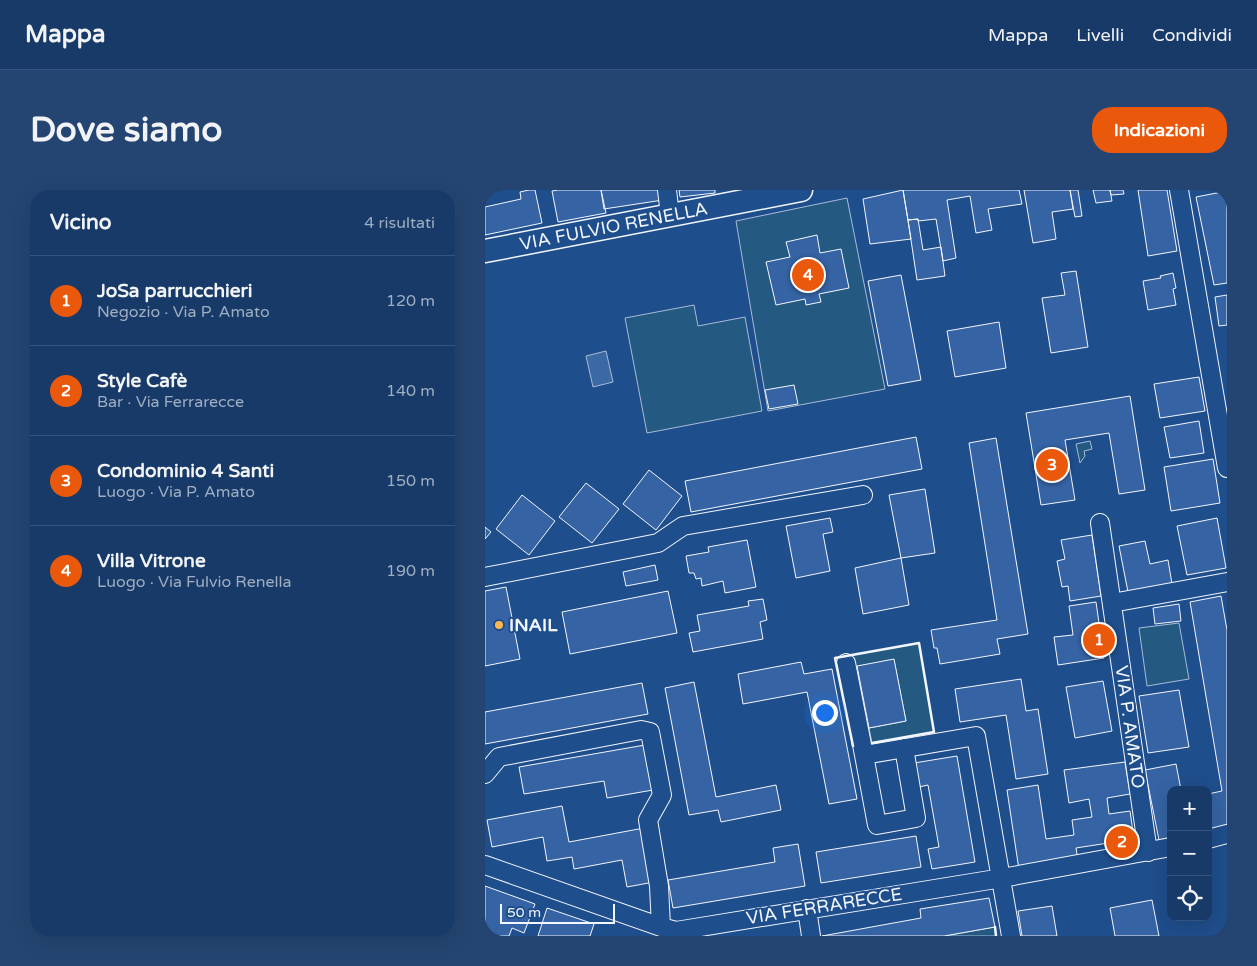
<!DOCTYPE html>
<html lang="it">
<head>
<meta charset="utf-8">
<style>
	:root { --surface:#173a69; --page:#244571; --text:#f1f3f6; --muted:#9eadc0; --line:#36547d; --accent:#ea580c }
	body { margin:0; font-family:"Varela Round",sans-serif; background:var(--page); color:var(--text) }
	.controls { position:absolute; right:15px; bottom:15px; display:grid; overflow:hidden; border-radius:10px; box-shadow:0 5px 20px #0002 }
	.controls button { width:45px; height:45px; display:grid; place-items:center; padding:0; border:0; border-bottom:1px solid var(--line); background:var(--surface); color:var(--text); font:25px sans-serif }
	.scale { position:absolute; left:15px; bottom:12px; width:115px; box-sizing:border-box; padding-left:5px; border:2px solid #f2f6ff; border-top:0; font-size:14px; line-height:18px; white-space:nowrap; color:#f2f6ff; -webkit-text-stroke:4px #1f4e8c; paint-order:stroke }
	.you { position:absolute; left:339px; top:522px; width:18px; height:18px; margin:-12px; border:4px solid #fff; border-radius:50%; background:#1a73e8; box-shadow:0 0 0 8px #1a73e833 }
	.badge { display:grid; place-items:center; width:32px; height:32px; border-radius:50%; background:var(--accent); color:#fff; font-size:16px; font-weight:700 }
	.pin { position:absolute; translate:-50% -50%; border:2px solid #fff; box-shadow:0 1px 5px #0006 }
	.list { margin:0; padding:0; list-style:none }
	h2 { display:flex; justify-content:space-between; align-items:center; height:65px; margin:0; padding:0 20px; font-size:21px }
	h2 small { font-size:16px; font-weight:400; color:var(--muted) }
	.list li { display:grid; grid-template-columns:32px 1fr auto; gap:15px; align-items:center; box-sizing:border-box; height:90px; padding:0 20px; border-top:1px solid var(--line) }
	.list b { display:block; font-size:19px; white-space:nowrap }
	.list p { margin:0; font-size:16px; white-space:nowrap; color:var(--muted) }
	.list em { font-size:16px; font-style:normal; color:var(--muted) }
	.icon { flex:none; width:28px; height:28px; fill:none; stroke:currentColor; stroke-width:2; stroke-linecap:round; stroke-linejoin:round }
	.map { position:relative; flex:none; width:742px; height:746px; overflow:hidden; border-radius:20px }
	header { display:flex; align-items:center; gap:30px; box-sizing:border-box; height:70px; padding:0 25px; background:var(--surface); border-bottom:1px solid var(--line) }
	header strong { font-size:24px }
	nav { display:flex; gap:28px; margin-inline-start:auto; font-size:18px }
	.intro { display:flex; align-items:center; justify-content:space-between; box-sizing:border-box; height:120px; padding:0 30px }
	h1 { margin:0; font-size:35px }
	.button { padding:12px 22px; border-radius:20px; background:var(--accent); color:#fff; font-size:18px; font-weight:700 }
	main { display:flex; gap:30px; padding:0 30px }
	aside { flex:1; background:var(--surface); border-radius:20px; box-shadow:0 5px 20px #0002 }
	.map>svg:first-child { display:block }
	.green { fill:#245a82; stroke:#a8bbd7 }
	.water { fill:#3b69a3; stroke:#a8bbd7 }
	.building { fill:#3563a3; stroke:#f2f6ff }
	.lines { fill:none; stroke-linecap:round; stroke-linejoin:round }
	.minor-casing { stroke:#f2f6ff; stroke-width:20 }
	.major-casing { stroke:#f2f6ff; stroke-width:25 }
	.minor { stroke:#1f4e8c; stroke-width:18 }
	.major { stroke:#1f4e8c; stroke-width:22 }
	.wall { stroke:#f2f6ff; stroke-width:2.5 }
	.poi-dot { fill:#ffb74d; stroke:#1f4e8c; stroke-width:2 }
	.labels { text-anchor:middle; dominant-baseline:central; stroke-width:4; stroke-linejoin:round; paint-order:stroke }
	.street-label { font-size:18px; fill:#f2f6ff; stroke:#1f4e8c }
	.poi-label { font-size:18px; font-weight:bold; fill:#f2f6ff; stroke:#1f4e8c; text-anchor:start }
</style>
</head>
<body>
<header>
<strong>Mappa</strong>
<nav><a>Mappa</a><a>Livelli</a><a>Condividi</a></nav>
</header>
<div class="intro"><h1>Dove siamo</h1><a class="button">Indicazioni</a></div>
<main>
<aside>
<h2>Vicino<small>4 risultati</small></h2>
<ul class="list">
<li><span class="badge">1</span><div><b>JoSa parrucchieri</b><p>Negozio · Via P. Amato</p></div><em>120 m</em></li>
<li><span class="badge">2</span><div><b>Style Cafè</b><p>Bar · Via Ferrarecce</p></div><em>140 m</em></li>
<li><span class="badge">3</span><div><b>Condominio 4 Santi</b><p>Luogo · Via P. Amato</p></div><em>150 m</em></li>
<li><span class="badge">4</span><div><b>Villa Vitrone</b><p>Luogo · Via Fulvio Renella</p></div><em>190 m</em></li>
</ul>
</aside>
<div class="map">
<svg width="742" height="746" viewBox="0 0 742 746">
	<rect width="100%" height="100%" fill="#1f4e8c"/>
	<!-- green -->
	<path class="green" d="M362,8L400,199L283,221L251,31Z
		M209,115L213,136L260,127L277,221L162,243L140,128Z
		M605,251L607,259L599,261L600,266L595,273L591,254Z
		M694,433L704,489L662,496L654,438Z
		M434,453L449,542L387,553L384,538L421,531L409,470L364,478L362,466Z
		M510,737L511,746H459Z"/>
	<!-- water -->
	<path class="water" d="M121,161L128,192L108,197L101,166Z"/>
	<!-- building -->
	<path class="building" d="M44,0H50L57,33L0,45V17L36,9L35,2Z
		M73,0H116L121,23L73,32L67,1Z
		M116,0H177L178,10L119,19Z
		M194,0H230V3L195,7Z
		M418,0H534L537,14L503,19L507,40L491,43L485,6L462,10L471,68L458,71L451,29L433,31V29L423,30Z
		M418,0L426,49L385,54L378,9Z
		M539,0H585L588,19L567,22L571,49L548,53Z
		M585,0H593L597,26L590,27Z
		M608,0H625L627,11L611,13Z
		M625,0H638L639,4L626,5Z
		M653,0H682L692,61L663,66Z
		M742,1V93L729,95L711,7Z
		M433,29L438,60L456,57L460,86L432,90L423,30Z
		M332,45L335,63L356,59L364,98L334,104L336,112L321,115L320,109L291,115L281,72L305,67L301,52Z
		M591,81L603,157L566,163L557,108L580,105L576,83Z
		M688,83L691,98L688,99L691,115L663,120L658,91L676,88L675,86Z
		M416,85L436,190L403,196L383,91Z
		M742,105V135L734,136L730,107Z
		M514,132L521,178L470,187L462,141Z
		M714,187L720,221L675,228L669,194Z
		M309,195L313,214L284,219L280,200Z
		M645,206L660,300L634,304L624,243L580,250L590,310L556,315L541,223Z
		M714,231L719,263L685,268L679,237Z
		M431,247L437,279L206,322L200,291Z
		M511,248L543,444L512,449L515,464L455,474L452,458H449L446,440L512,430L484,253Z
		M728,269L735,313L686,321L679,277Z
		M164,280L197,306L171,340L138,314Z
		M101,293L134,319L107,353L74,327Z
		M440,299L450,363L416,368L404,305Z
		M37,305L70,331L44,365L11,339Z
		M345,328L348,342L338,344L345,381L311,388L301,336Z
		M732,328L741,378L702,385L692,336Z
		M0,337L6,342L0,349Z
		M607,345L616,406L585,411L583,396L577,397L572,371L580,369L576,350Z
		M262,350L271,397L240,403L238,391L217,396L216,388L211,389L209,383H204L201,366L224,362L223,357Z
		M660,351L665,374L683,370L687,394L643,402L634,356Z
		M416,368L424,415L378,424L370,378Z
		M170,375L173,390L141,396L138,382Z
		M21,397L35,469L0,476V401Z
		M183,401L192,443L85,464L77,422Z
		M736,406L742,440V636L723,640V604L737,601L705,412Z
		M278,409L282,430L275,432L278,449L208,462L204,443L215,441L212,425L264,416L263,411Z
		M611,412L619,468L573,475L569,447L588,445L584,416Z
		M694,414L696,431L670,434L668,418Z
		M409,469L421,531L384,538L372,476Z
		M316,472L319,484L347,479L372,609L344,614L322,502L258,514L253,484Z
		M536,489L541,521L553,519L563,584L531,589L521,525L475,532L470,499Z
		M618,491L627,541L590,548L581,497Z
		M209,492L231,607L291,595L296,620L236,632L233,620L204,625L180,498Z
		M157,493L163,524L0,554V522Z
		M694,500L704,557L663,563L654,506Z
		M160,555L168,600L122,608L119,591L39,604L34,577Z
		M472,566L490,672L447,679L443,659L454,657L443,595L434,597L429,573Z
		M640,572L645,604L622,608L624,624L645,621L649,649L591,658L593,671L534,680L522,600L553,595L561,649L589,645L587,630L607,627L604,609L584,613L579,580Z
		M691,574L696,600H686V647L674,650L660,580Z
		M77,616L84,652L159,638L169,692L142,697L137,670L89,679L87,667L62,671L58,647L7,657L2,630Z
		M431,646L436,677L336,693L331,662Z
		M313,654L320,696L188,718L183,690L290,672L288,658Z
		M0,696L50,714L39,743L27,738L24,746H0Z
		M504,708L510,737L459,746H337L436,728L435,719Z
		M667,710L674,746H630L625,718Z
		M567,716L572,746H537L533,721Z
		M62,718L109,734L105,746H53Z"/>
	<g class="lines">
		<!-- minor casing -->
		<g class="minor-casing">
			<path id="minor" d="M182,0L185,25
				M694,0L742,278
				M615,333L663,662
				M0,387L173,353L198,336L378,305
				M627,413L742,392
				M361,473L379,565
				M419,558L431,628L392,635L379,565L491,546L526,746
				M0,584L14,567L156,540L165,542L177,605L163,630L174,696L176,737
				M723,649L742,644
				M0,675L176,737L191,741L517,688L686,657
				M322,719L326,746"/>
		</g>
		<!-- major casing -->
		<g class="major-casing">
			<g id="major">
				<path id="s1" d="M0,61L316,0"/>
			</g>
		</g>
		<!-- minor -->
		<use href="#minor" class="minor"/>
		<!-- major -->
		<use href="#major" class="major"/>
		<!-- wall -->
		<path class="wall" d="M368,556L350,468L434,453L449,542L387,553
			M510,737L511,746"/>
	</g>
	<!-- markers -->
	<circle class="poi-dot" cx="14" cy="435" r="5"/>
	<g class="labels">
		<!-- street labels -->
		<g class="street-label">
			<text stroke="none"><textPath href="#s1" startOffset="131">VIA FULVIO RENELLA</textPath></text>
			<text transform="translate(645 537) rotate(82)">VIA P. AMATO</text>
			<text transform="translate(339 716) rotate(-9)">VIA FERRARECCE</text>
		</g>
		<!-- poi labels -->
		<g class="poi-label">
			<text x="24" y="435">INAIL</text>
		</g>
	</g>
</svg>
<div class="controls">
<button>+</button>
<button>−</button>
<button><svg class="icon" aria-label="locate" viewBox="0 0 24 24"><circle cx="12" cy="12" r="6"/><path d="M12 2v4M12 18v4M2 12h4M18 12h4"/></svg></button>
</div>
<div class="scale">50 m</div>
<div class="you"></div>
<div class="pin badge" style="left:614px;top:450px">1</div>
<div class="pin badge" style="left:637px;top:652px">2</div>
<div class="pin badge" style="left:567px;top:275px">3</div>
<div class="pin badge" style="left:323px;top:85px">4</div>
</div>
</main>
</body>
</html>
